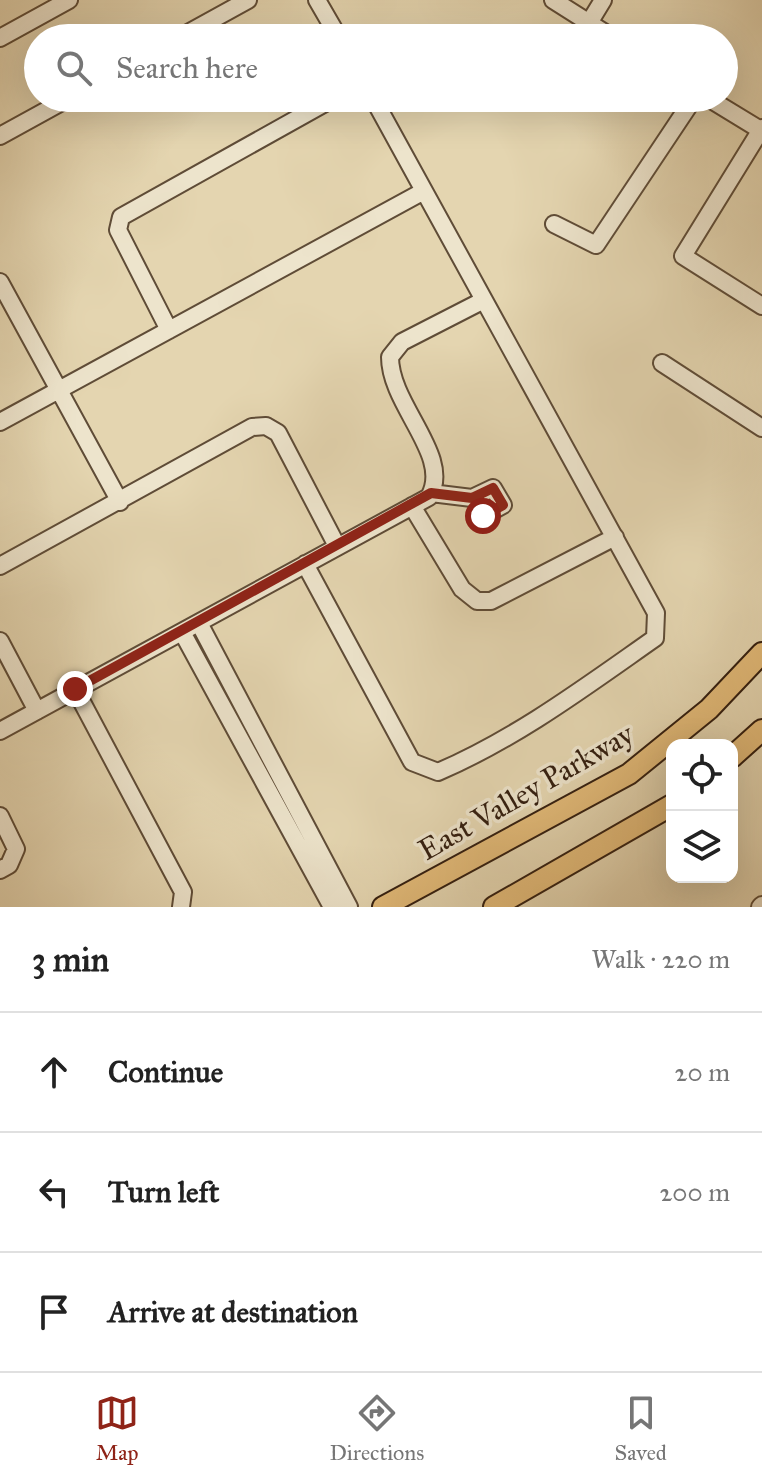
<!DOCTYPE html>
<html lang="en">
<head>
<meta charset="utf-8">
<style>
	:root { --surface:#fff; --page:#f6f6f6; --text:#222; --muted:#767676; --line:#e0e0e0; --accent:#8f2418 }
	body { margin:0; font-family:"IM FELL Great Primer",serif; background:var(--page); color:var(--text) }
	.controls { position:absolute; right:24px; bottom:24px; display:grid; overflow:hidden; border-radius:16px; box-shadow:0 8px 32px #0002 }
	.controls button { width:72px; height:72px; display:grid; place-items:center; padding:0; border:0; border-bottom:2px solid var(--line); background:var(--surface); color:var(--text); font:40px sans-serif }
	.stop { position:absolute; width:24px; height:24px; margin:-18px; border:6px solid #8f2418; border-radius:50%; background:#fff }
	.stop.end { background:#8f2418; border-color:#fff; box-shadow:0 2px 8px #0008 }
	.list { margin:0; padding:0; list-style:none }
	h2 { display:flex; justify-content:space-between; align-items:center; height:104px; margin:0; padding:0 32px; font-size:34px }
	h2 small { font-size:26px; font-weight:400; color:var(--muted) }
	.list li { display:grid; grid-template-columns:52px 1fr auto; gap:24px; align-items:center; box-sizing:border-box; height:120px; padding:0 32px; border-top:2px solid var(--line) }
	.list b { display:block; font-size:30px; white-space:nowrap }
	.list em { font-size:26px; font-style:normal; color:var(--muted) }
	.icon { flex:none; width:44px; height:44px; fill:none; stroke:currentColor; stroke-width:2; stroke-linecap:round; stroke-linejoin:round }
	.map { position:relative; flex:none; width:762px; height:907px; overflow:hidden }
	.search { position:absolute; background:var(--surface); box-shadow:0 8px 32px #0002; left:24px; right:24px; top:24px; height:88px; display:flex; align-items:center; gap:20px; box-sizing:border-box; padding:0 28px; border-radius:44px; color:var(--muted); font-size:30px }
	.sheet { height:464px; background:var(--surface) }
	nav { display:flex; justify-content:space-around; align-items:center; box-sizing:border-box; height:112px; border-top:2px solid var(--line); background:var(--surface); font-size:22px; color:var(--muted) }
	nav a { display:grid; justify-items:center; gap:4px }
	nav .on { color:var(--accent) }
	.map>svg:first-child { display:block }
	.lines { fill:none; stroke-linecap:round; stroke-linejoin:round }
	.minor-casing { stroke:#5f4c37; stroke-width:20 }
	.major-casing { stroke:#331e0f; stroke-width:24 }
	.minor { stroke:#ede4cc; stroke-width:16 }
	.major { stroke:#e2ba78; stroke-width:20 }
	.route { stroke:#8f2418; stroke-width:10 }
	.labels { text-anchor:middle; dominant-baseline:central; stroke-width:7; stroke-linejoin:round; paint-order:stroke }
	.street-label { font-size:30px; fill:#331e0f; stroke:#ede4cc }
</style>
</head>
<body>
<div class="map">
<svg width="762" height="907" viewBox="0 0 762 907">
	<rect width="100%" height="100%" fill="#e4d5b0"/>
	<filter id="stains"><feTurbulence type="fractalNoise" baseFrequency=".0025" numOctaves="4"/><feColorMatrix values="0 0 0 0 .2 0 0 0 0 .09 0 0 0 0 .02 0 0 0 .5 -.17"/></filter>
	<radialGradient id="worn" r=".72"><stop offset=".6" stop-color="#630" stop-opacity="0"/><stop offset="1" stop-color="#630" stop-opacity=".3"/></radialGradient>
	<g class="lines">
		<!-- minor casing -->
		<g class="minor-casing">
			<path id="minor" d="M317,0L339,38
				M553,0L613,38
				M589,23L603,0
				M0,38L69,0
				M179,38L248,0
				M708,98L762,131
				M762,128L683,256L762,306
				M0,136L69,98
				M554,224L596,245L694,98
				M0,282L120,502
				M169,330L118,230L121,217L334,98
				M662,363L762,428
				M0,422L424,191
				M431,493L472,498L493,488L503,505L483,516
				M412,506L462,589L477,601H491L615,537
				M305,564L412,762L438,772C517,738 585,687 655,638L656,613L373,98
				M0,566L252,427L266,426L278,433L337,546
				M199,623L349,907
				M182,632L332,907
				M0,641L37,711
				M75,689L183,892L181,907
				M0,731L429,497C453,456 390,406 390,357L402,342L484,300
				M0,816L16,849L9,865L0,870
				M760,907L762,905"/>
		</g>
		<!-- major casing -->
		<g class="major-casing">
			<path id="major" d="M732,757L762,730
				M383,907L629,774L709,709L762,653
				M494,907L672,805"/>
		</g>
		<!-- minor -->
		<use href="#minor" class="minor"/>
		<!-- major -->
		<use href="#major" class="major"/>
	</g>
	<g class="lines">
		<!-- route -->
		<path class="route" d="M75,689L431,493L472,498L493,488L503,505L483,516"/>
	</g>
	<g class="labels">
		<!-- street labels -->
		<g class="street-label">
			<text transform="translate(526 792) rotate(-30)">East Valley Parkway</text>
		</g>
	</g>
	<rect width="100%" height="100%" filter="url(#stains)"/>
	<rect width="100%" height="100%" fill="url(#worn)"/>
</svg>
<div class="controls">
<button><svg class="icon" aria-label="locate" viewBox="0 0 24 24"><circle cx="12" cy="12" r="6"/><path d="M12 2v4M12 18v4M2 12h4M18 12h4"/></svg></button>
<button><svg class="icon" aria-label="layers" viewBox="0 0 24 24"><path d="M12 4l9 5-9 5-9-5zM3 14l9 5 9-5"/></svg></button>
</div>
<div class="stop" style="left:483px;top:516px"></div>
<div class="stop end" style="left:75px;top:689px"></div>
<div class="search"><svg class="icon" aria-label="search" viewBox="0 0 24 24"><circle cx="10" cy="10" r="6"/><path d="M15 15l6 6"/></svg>Search here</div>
</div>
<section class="sheet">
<h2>3 min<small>Walk · 220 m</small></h2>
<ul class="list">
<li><svg class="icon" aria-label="ahead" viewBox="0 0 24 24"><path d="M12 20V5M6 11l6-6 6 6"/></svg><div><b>Continue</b></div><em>20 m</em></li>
<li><svg class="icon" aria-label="left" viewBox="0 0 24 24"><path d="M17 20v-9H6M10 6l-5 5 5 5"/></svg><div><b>Turn left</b></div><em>200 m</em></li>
<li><svg class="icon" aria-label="arrive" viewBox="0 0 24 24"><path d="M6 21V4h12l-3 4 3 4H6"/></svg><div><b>Arrive at destination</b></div></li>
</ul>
</section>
<nav>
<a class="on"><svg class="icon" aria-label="map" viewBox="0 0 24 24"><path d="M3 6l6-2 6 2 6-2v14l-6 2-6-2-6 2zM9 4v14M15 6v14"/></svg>Map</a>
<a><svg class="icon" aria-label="directions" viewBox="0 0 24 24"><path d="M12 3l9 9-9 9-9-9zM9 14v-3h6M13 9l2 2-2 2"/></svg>Directions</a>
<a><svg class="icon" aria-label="saved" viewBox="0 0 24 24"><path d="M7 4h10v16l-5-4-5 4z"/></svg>Saved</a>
</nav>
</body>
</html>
